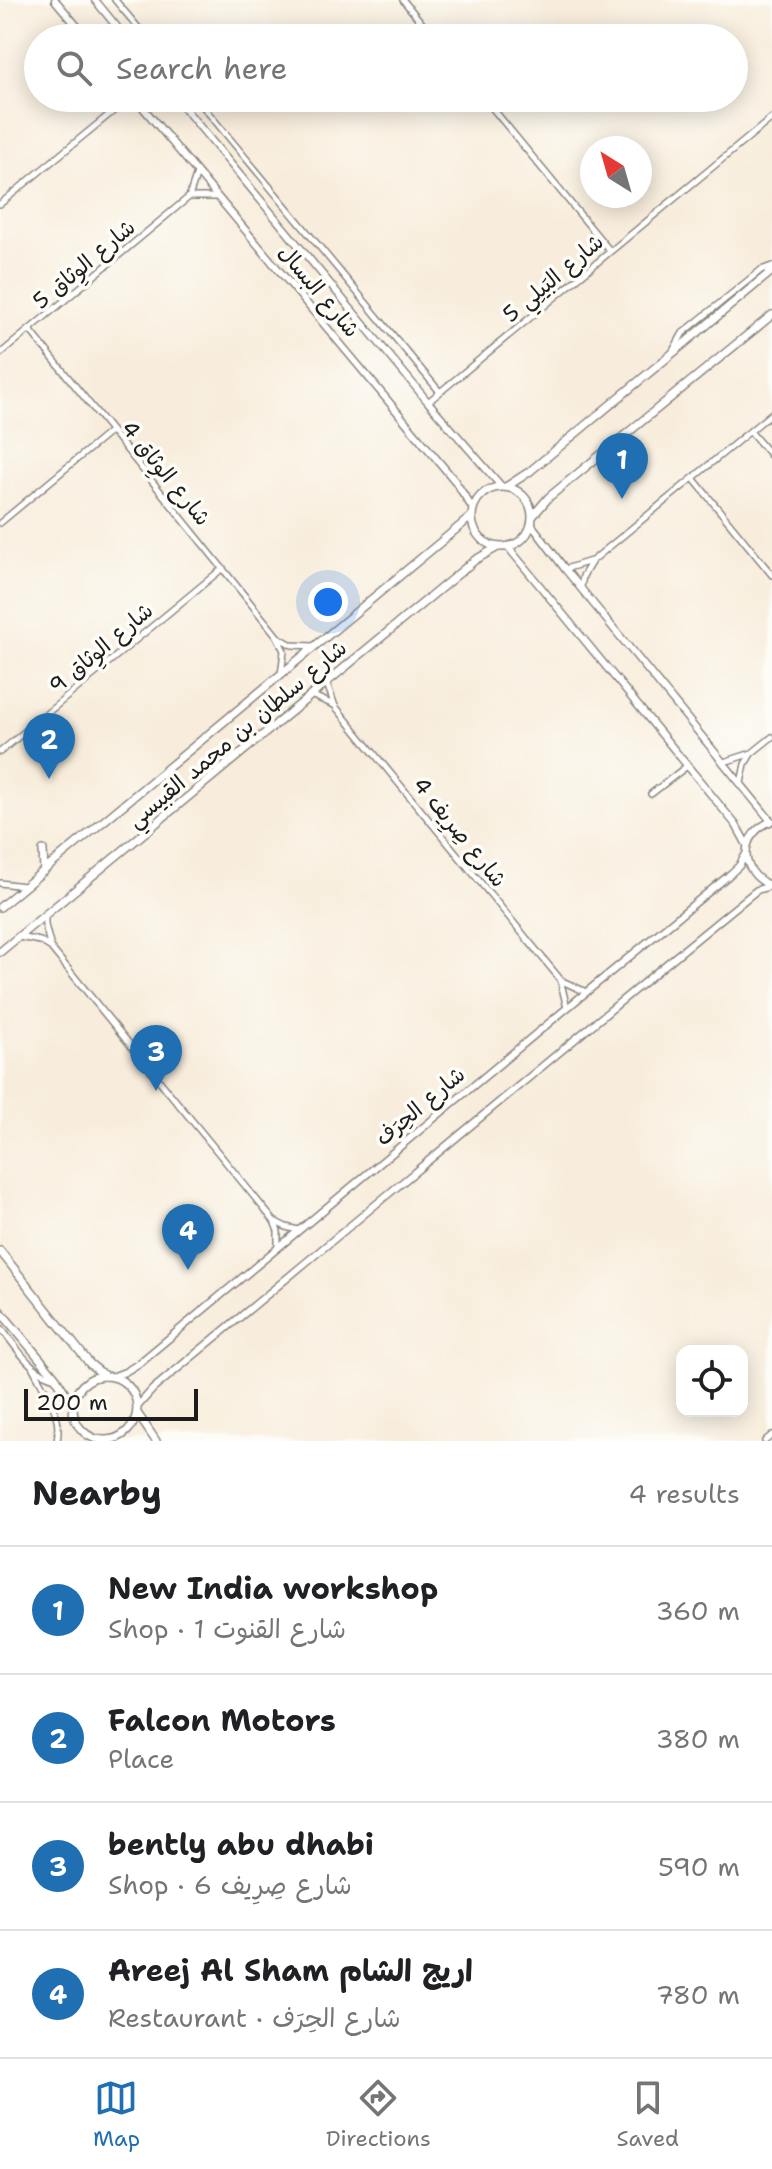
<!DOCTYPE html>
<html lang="en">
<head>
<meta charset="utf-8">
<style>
	:root { --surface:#fff; --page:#f6f6f6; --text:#202124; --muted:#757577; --line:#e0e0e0; --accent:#1f6fb2 }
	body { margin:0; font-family:"Shantell Sans","Playpen Sans Arabic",sans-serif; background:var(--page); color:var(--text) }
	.controls { position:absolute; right:24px; bottom:24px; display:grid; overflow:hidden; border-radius:16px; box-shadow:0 4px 20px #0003 }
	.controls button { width:72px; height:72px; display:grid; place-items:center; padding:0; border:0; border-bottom:2px solid var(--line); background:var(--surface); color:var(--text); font:40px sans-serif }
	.compass { position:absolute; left:580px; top:136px; width:72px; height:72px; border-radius:50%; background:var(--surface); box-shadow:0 4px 20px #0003; rotate:323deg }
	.scale { position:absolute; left:24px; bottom:20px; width:174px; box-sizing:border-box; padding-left:8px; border:4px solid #1c1c1c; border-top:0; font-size:22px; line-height:28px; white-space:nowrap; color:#1c1c1c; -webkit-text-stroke:6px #fdfcf7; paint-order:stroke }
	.you { position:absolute; left:328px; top:602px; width:28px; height:28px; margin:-20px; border:6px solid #fff; border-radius:50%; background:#1a73e8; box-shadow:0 0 0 12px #1a73e833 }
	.badge { display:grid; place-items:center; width:52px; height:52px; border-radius:50%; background:var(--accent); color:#fff; font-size:26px; font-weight:700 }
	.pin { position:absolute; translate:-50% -66px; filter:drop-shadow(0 2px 4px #0008) }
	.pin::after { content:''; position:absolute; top:42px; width:28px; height:24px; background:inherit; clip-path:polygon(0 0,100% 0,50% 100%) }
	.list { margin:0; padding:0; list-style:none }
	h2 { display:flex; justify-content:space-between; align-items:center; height:104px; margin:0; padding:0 32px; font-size:34px }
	h2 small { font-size:26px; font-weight:400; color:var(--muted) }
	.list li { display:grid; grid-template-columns:52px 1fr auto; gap:24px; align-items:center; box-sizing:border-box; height:128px; padding:0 32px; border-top:2px solid var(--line) }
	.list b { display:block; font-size:30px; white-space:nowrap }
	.list p { margin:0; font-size:26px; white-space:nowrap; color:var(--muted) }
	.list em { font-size:26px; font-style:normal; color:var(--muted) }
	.icon { flex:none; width:44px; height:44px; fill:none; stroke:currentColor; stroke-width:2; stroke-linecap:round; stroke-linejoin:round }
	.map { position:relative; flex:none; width:772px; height:1441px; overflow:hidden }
	.search { position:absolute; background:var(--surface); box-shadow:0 4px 20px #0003; left:24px; right:24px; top:24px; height:88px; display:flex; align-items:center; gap:20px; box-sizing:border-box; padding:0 28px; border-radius:44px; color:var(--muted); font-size:30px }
	.sheet { height:616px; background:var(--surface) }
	nav { display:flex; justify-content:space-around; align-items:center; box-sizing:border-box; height:112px; border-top:2px solid var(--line); background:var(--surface); font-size:22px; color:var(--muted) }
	nav a { display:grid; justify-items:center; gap:4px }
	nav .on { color:var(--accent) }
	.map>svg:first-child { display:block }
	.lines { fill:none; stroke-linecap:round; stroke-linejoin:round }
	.minor-casing { stroke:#8a847c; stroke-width:8 }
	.tertiary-casing { stroke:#8a847c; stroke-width:9 }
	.secondary-casing { stroke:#8a847c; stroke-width:10 }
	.minor { stroke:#fff; stroke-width:5 }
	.tertiary { stroke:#fff; stroke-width:6 }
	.secondary { stroke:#fff; stroke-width:7 }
	.labels { text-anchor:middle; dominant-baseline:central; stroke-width:7; stroke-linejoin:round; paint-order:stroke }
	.street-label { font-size:22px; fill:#1c1c1c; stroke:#fdfcf7 }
</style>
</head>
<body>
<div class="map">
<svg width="772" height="1441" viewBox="0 0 772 1441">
	<rect width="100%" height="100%" fill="#fdfcf7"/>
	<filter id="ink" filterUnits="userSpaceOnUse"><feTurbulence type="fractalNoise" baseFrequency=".0125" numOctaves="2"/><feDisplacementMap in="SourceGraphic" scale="16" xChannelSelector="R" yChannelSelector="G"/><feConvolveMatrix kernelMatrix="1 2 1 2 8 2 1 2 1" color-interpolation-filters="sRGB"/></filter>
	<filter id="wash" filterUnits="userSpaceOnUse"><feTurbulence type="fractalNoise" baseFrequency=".006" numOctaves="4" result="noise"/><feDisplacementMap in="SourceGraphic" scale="32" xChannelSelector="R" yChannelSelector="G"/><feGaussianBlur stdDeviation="1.8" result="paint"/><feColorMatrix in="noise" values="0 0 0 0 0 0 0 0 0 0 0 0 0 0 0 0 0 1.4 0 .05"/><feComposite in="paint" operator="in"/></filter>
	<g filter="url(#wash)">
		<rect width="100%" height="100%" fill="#f8eddc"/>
	</g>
	<g filter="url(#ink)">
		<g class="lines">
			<!-- minor casing -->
			<g class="minor-casing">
				<path id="minor" d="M115,0L147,38
					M403,0L434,38
					M196,98L440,392
					M484,98L610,251
					M190,197H216
					M0,204L116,109L127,105H140
					M30,330L277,636L284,651L281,675
					M673,351L683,333L761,270L772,266
					M0,354L189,197L197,173
					M428,402L772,118
					M750,431L772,457
					M693,478L772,575
					M0,523L111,431
					M565,569L591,561
					M581,587L583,576L592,561L772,413
					M278,637L292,645L313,646
					M327,684L335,706L560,979L567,1008
					M313,696L334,705
					M0,752L223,568
					M724,762L752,753L772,737
					M741,783L745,764L751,754
					M651,794L687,766
					M0,883L24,886
					M45,915V925L51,948L274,1221L278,1231V1247
					M19,937L40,941L50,947
					M560,980L586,992
					M274,1221L286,1227L298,1230
					M0,1327C16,1346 29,1372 56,1378
					M32,1366C44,1391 63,1412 57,1441
					M765,1441L772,1435"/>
			</g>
			<!-- tertiary casing -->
			<g class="tertiary-casing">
				<path id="tertiary" d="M55,0L87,38
					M95,0L126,38
					M135,98L455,481L473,509
					M176,98L428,402L502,487
					M531,524L565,569L771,821
					M508,547L736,825L747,845
					M769,885C737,870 740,833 772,821
					M112,1377L125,1372L138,1364L567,1008L728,876L739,866L746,854
					M137,1407L153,1389C351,1226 548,1060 747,898L757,890L770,886"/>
			</g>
			<!-- secondary casing -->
			<g class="secondary-casing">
				<path id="secondary" d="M506,487L529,472L772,271
					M472 517a30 30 0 1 1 60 0a30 30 0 1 1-60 0Z
					M532,517L549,497L772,315
					M43,850L44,871
					M0,907L472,516
					M0,952L475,560L498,547
					M0,1251L90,1364L105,1376
					M0,1311L56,1378L72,1404
					M73 1408a32 32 0 1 1 64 0a32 32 0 1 1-64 0Z
					M137,1413L156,1441"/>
			</g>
			<!-- minor -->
			<use href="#minor" class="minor"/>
			<!-- tertiary -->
			<use href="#tertiary" class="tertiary"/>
			<!-- secondary -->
			<use href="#secondary" class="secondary"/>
		</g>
	</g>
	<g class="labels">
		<!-- street labels -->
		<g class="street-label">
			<text transform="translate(84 264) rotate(-40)">شارع الوِثاق 5</text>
			<text transform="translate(553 278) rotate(-40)">شارع البَيلِي 5</text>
			<text transform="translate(319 291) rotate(50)">شارع البسال</text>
			<text transform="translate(166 473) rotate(51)">شارع الوِثاق 4</text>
			<text transform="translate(101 648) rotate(-40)">شارع الوِثاق 9</text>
			<text transform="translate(237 734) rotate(-40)">شارع سلطان بن محمد القبيسي</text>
			<text transform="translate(460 832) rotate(51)">شارع صِرِيف 4</text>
			<text transform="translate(420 1106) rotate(-40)">شارع الحِرَف</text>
		</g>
	</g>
</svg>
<div class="controls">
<button><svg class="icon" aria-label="locate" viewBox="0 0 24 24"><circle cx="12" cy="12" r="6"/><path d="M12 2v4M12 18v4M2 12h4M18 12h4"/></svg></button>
</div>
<svg class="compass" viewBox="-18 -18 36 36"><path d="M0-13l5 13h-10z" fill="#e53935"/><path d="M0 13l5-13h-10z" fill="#757577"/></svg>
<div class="scale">200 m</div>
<div class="you"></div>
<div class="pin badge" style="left:622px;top:499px">1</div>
<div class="pin badge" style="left:49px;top:779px">2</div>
<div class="pin badge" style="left:156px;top:1091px">3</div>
<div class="pin badge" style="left:188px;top:1270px">4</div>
<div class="search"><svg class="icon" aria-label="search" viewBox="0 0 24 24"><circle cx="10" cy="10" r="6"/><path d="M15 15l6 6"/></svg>Search here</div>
</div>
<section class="sheet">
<h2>Nearby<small>4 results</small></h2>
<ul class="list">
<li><span class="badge">1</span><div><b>New India workshop</b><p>Shop · شارع القنوت 1</p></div><em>360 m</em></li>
<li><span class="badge">2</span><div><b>Falcon Motors</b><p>Place</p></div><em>380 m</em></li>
<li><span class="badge">3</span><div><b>bently abu dhabi</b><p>Shop · شارع صِرِيف 6</p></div><em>590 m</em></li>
<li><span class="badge">4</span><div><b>Areej Al Sham اريج الشام</b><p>Restaurant · شارع الحِرَف</p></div><em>780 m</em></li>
</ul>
</section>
<nav>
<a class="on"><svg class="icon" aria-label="map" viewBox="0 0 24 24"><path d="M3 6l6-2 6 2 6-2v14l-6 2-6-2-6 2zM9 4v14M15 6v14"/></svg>Map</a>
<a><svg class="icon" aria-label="directions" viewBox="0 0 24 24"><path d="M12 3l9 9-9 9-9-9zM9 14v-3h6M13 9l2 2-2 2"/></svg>Directions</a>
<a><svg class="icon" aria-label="saved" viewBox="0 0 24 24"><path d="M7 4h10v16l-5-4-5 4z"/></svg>Saved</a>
</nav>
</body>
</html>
